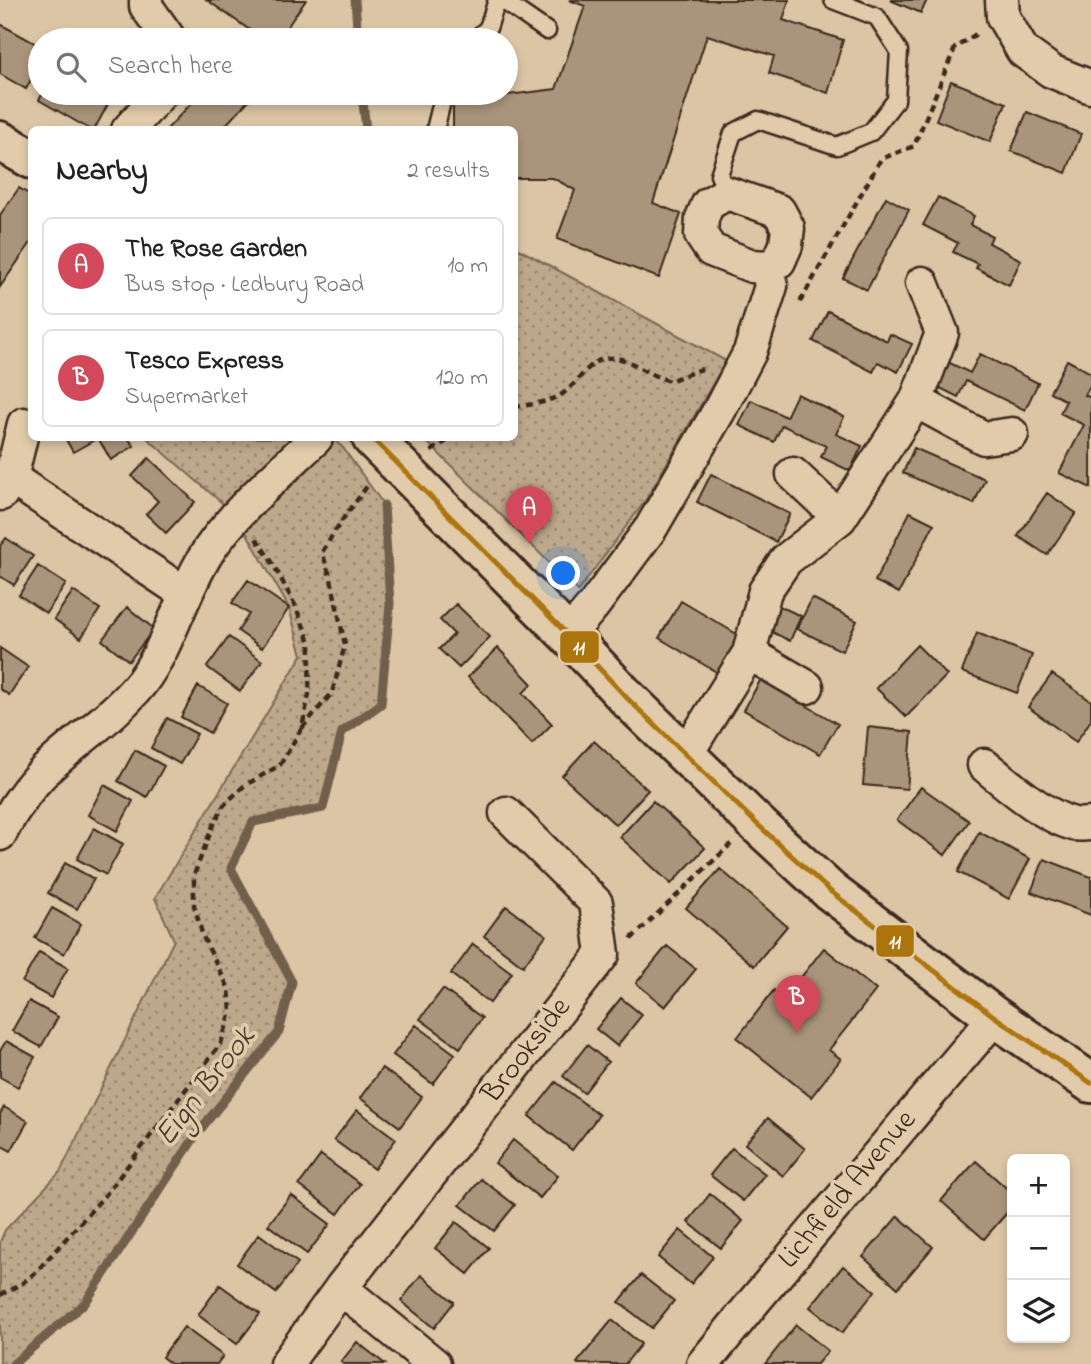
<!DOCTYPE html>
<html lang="en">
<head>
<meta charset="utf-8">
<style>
	:root { --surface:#fff; --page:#f6f6f6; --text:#202124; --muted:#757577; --line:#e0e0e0; --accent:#d1495b }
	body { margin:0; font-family:"Indie Flower",sans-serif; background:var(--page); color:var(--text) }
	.controls { position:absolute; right:21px; bottom:21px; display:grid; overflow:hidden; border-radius:10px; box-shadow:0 4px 10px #0003 }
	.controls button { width:63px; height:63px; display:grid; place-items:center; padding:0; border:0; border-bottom:2px solid var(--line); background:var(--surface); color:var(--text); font:35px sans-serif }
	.you { position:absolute; left:564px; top:574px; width:24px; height:24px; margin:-18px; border:5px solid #fff; border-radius:50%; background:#1a73e8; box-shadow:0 0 0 10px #1a73e833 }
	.badge { display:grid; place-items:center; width:46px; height:46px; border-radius:50%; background:var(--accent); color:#fff; font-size:23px; font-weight:700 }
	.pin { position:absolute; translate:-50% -58px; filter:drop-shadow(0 2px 4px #0008) }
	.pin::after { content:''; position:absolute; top:37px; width:24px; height:21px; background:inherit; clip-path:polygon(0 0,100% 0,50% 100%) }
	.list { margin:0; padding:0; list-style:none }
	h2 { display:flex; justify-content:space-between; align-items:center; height:91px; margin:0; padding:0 28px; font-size:30px }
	h2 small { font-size:23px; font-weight:400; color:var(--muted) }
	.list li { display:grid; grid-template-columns:46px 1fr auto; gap:21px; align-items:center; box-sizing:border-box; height:98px; margin:0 14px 14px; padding:0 14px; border:2px solid var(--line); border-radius:10px }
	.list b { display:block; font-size:26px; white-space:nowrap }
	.list p { margin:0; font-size:23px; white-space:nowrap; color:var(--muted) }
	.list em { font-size:23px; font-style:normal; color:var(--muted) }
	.icon { flex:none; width:38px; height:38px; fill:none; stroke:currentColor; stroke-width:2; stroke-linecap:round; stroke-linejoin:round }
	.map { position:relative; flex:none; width:1091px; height:1364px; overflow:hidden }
	.search { position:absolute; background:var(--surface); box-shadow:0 4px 10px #0003; left:28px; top:28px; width:490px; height:77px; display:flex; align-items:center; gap:18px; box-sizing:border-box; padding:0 24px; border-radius:38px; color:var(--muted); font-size:26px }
	.panel { position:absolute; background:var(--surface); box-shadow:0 4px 10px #0003; left:28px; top:126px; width:490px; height:315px; border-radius:10px }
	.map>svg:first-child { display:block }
	.grass { fill:url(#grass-dots); stroke:#7c6955; stroke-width:2 }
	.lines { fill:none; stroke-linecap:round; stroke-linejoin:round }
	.stream { stroke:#725e4c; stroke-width:9 }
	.building { fill:#aa957c; stroke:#3b2a1e; stroke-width:2 }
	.lane-casing { stroke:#3b2a1e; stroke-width:21 }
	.street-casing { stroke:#3b2a1e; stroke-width:37 }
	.highway-casing { stroke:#3b2a1e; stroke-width:44 }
	.path { stroke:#3b2a1e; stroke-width:4.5; stroke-dasharray:7 5; stroke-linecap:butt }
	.lane { stroke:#e2cbab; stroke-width:16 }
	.street { stroke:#e2cbab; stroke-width:32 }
	.highway { stroke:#e2cbab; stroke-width:38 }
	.bus-1-casing { stroke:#e2cbab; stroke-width:10 }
	.bus-1 { stroke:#ac740c; stroke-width:5 }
	.labels { text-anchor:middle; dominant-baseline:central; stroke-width:7; stroke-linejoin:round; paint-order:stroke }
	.street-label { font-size:30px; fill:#3b2a1e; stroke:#e2cbab }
	.water-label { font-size:32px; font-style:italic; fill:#4d3b2d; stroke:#e2cbab }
	.line-badge { stroke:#e2cbab; stroke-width:2.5 }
	.badge-label { font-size:19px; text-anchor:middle; font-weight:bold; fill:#fff }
</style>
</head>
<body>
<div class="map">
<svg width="1091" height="1364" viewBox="0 0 1091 1364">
	<defs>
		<pattern id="grass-dots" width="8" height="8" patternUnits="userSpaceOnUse" patternTransform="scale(1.75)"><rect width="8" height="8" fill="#bea88c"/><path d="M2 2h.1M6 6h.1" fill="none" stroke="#9c8972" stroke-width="1.8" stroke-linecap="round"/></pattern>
	</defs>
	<rect width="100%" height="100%" fill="#dbc5a5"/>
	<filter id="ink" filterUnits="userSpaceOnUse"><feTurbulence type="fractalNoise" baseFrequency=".0143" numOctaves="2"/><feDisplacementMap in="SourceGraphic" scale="14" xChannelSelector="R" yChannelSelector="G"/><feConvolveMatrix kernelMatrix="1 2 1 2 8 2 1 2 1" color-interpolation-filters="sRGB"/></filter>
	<g filter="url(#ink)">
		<!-- grass -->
		<path class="grass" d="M515,247L726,361L645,501L578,591L423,438H514Z
			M147,438H332L343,448L384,505L390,604L381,704L342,732L323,808L253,822L231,868L292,982L279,1032L196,1135L85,1303L13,1364H0V1242L5,1230L60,1172L174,940L155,898L302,655L289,608L237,516Z"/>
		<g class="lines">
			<!-- stream -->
			<path class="stream" d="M355,0L358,40
				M362,93L366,130
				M13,1364L85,1303L196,1135L279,1032L292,982L231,868L253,822L323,808L342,732L381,704L390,604L384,505"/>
		</g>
		<!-- building -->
		<path class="building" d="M207,0H306L278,40H264Z
			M569,0H789L783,20L843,40L828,93L769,73L774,56L707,35L653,203L681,214L659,278L557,239L575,190L553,178H514V130H453V102L556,89L585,6Z
			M890,0H927L921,13Z
			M0,24L40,46V63L26,89L0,74Z
			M951,81L1006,103L990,142L936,120Z
			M43,93H114L94,130H91L39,100Z
			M201,93H238L248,101L221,130H166Z
			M1027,112L1081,134L1066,173L1011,151Z
			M19,188L32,196V241L0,287V215Z
			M886,197L909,210L867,290L843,278Z
			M938,197L974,216L970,225L992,236L989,243L1021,260L1009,285L976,268L978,264L953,252L958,243L923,225Z
			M828,311L887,341L890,334L912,344L898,372L878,362L873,372L813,341Z
			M980,354L1038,383L1025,410L966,381L958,397L932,384L944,360L970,373Z
			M1067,360L1091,373V384L1085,395L1091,398V488L1059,473L1084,425L1060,413L1066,401L1050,392Z
			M797,394L844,417L836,434L862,446L850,471L821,457L826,446L782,425L774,442L739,425L751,400L786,417Z
			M65,438H128L134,446L111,460L98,438L73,452Z
			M914,448L985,479L974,504L903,473Z
			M149,458L195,502L166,533L146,514L158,501L132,476Z
			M711,474L790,514L776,542L697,502Z
			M1047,493L1076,513L1047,555L1018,536Z
			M910,512L934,524L899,593L875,581Z
			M6,538L33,556L14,585L0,576V546Z
			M38,566L66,584L46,613L19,595Z
			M248,580L289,608L262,648L238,631L249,614L232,603Z
			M73,591L100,609L81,638L54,619Z
			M812,598L857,621L842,651L797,629Z
			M681,601L740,636L718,673L659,638Z
			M456,604L490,637L459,668L439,649L454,634L440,620Z
			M775,604L801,616L790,641L764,628Z
			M127,607L154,629L129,661L102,640Z
			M977,633L1032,655L1017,693L962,672Z
			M229,637L262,661L240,691L207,667Z
			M917,645L947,675L906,717L876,688Z
			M0,648L28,667L9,695L0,689Z
			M498,648L532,684L523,693L552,724L532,744L468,677Z
			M1052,674L1091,701V720L1076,742L1028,707Z
			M761,679L838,724L820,754L744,710Z
			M198,686L227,703L210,733L181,717Z
			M167,718L197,734L180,764L151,748Z
			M868,727L912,732L907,789L863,785Z
			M594,741L648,790L616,825L562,776Z
			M135,750L164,766L147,797L118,781Z
			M104,785L133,801L117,831L88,815Z
			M921,787L969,821L945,855L897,820Z
			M653,801L705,848L671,884L620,837Z
			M94,828L123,844L106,875L77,859Z
			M979,832L1030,859L1009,899L958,872Z
			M1044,859L1091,877V915L1031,892Z
			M65,863L94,879L77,909L48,893Z
			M720,869L787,926L754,966L686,908Z
			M506,906L546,935L523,966L484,936Z
			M52,908L81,924L64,954L35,938Z
			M473,944L512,973L490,1003L451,974Z
			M667,946L696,969L665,1007L636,983Z
			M824,948L876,990L829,1050L841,1059L811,1097L737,1038L774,990L784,999Z
			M39,952L68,968L51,998L22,982Z
			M443,989L482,1018L460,1048L420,1019Z
			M621,998L642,1015L617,1046L596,1029Z
			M29,1001L58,1017L41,1047L12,1031Z
			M416,1025L455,1054L433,1084L393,1055Z
			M6,1041L35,1057L18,1087L0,1077V1051Z
			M587,1045L608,1062L584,1093L563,1076Z
			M382,1068L422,1097L400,1127L360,1098Z
			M556,1082L599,1115L572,1150L529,1116Z
			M4,1107L28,1121L11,1151L0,1145V1114Z
			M357,1110L396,1139L374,1169L334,1140Z
			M768,1118L805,1149L783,1176L745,1144Z
			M513,1140L558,1176L540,1198L495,1163Z
			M732,1148L765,1174L743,1201L710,1175Z
			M321,1155L360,1184L338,1214L299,1185Z
			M976,1161L1012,1193V1207L984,1239L941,1201Z
			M481,1179L515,1205L494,1231L460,1205Z
			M710,1194L743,1221L721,1248L688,1222Z
			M291,1195L330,1224L307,1254L268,1225Z
			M898,1216L933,1247L898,1288L863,1257Z
			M456,1222L489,1248L468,1274L435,1248Z
			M680,1230L713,1257L691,1284L658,1257Z
			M259,1234L298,1263L276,1293L237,1264Z
			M843,1266L875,1291L842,1333L810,1307Z
			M421,1275L454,1302L434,1328L401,1301Z
			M641,1275L674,1301L652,1328L619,1302Z
			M220,1285L260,1314L237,1344L198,1315Z
			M612,1320L641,1344L625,1364H578L577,1363Z
			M796,1325L828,1351L817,1364H765Z
			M184,1327L223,1356L217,1364H171L162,1357Z
			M357,1342L385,1364H344L341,1362Z"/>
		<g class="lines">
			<!-- lane casing -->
			<g class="lane-casing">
				<path id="lane" d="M502,0L547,31
					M475,40L488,28L497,0
					M435,130L444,93
					M727,193L719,175L733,133L758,120L837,146L871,132L896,100L899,51L877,17L833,0"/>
			</g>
			<!-- street casing -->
			<g class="street-casing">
				<path id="street" d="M146,0V6L170,40
					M1002,0L1003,17L1023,51L1051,71L1091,87
					M128,130L161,93
					M727,193L779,211L788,228L786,245L779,261L767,267L752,266L711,250L701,235L702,218L708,204Z
					M916,401L984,438L1012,434
					M793,474L840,518
					M11,478L186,594
					M1,494L11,478L24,424
					M568,635L593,606L651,528L720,409L750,352L771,286L767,267
					M749,653L807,687
					M685,756L749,653L765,591L786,560L840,518L916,401L942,333L922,283
					M984,765C1007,784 1045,817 1074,824C1079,825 1086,824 1091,824
					M0,834C14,807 31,782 54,762C83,736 116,714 141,683C171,643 182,591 209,550C237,509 281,472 316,438
					M341,1288L603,954L596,903L506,813
					M286,1364L341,1288L434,1364
					M703,1364L756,1299L995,1017"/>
			</g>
			<!-- highway casing -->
			<g class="highway-casing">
				<path id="highway" d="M0,141L32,159
					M372,438L568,635L628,699L755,822L830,891L995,1017L1091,1083"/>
			</g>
			<!-- path -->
			<path class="path" d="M800,302L881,159L914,146L955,48L979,32
				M514,407C529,405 544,403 557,397C580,386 588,355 614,358C628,359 637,367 649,373C655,376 663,378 669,381L707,367
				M431,451L451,438
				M302,728L332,693L345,645L331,579L322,552L340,523L368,485
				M631,939L731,844
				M0,1295L20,1285L36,1272L107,1193L221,1043L231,1012L229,989L203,937L194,905V875L212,828L224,805L244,786L280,765L302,728L309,694L310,642L295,605L272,562L255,537"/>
			<!-- lane -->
			<use href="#lane" class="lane"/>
			<!-- street -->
			<use href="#street" class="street"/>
			<!-- highway -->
			<use href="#highway" class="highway"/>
			<!-- bus-1 casing -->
			<g class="bus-1-casing">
				<path id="bus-1" d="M372,438L568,635L628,699L755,822L830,891L995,1017L1091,1083"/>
			</g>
			<!-- bus-1 -->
			<use href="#bus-1" class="bus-1"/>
		</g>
	</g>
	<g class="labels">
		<!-- street labels -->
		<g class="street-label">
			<text transform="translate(527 1051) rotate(-52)">Brookside</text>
			<text transform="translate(848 1190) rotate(-50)">Lichfield Avenue</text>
		</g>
		<!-- water labels -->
		<g class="water-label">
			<text transform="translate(206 1087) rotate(-52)">Eign Brook</text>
		</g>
	</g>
	<g class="line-badge">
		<rect x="559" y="630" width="41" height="34" rx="7" fill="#ac740c"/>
		<rect x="875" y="924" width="40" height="34" rx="7" fill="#ac740c"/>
	</g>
	<g class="badge-label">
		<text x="579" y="654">11</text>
		<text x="895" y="948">11</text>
	</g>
</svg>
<div class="controls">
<button>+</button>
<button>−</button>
<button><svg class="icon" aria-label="layers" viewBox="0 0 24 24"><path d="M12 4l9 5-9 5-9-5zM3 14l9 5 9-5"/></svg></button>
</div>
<div class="you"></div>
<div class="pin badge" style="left:529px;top:544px">A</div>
<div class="pin badge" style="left:797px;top:1033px">B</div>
<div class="search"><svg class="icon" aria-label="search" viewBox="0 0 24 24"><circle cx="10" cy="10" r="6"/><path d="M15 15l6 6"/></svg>Search here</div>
<section class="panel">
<h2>Nearby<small>2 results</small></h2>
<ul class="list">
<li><span class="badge">A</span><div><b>The Rose Garden</b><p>Bus stop · Ledbury Road</p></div><em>10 m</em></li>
<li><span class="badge">B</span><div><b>Tesco Express</b><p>Supermarket</p></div><em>120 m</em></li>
</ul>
</section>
</div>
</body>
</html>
